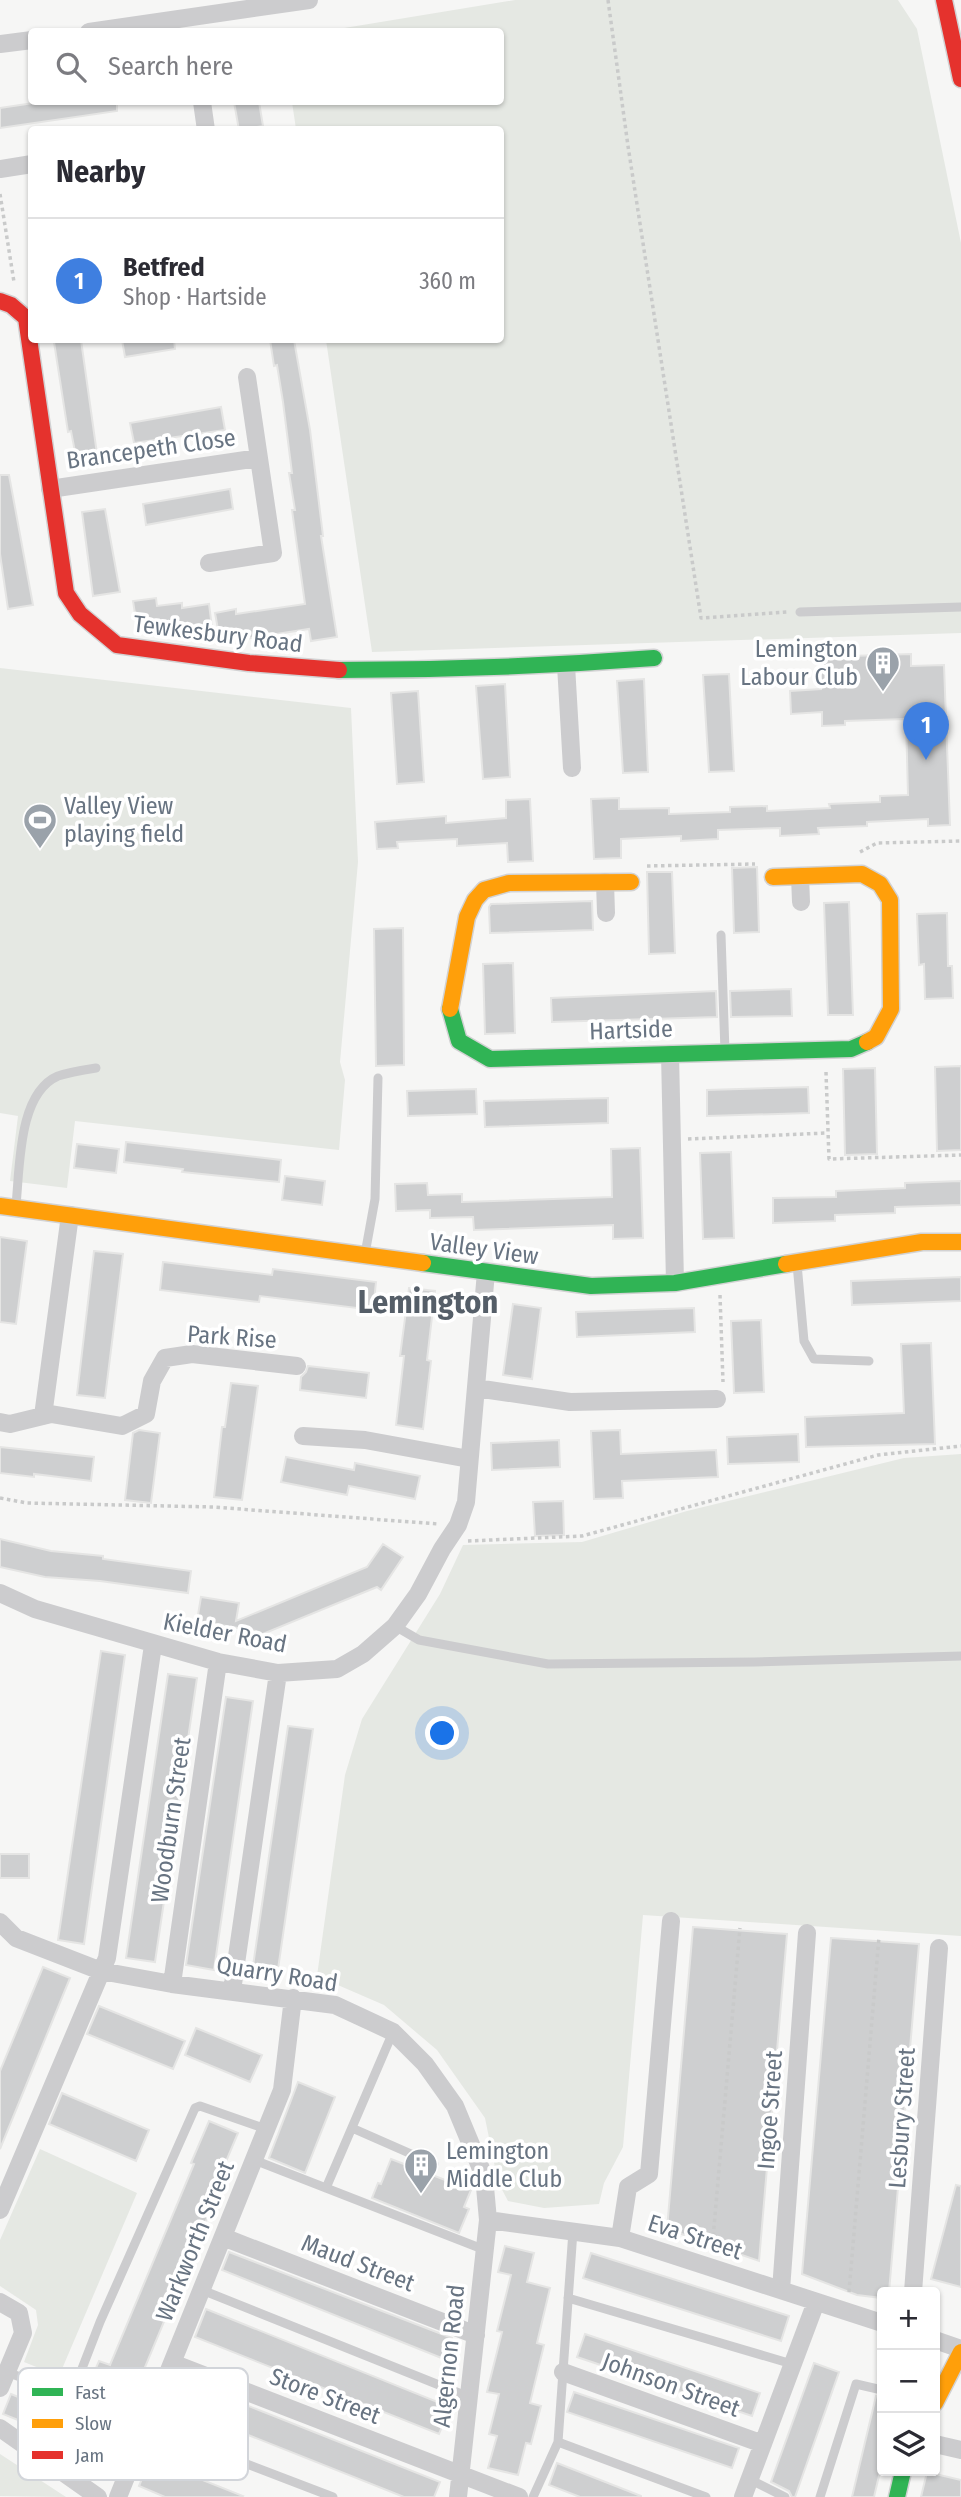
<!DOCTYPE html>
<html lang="en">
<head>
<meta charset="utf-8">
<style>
	:root { --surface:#fff; --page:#f2f2f3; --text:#2b2b33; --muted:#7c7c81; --line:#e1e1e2; --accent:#0f766e }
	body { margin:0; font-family:"Fira Sans Condensed",sans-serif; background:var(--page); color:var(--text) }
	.controls { position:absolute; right:21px; bottom:21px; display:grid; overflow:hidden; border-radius:7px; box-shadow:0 2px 5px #0004 }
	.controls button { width:63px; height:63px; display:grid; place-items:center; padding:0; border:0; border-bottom:2px solid var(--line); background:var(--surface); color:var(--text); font:35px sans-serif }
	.you { position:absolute; left:443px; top:1734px; width:24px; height:24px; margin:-18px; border:5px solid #fff; border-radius:50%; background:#1a73e8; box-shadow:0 0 0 10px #1a73e833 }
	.badge { display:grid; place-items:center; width:46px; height:46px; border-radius:50%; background:var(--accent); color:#fff; font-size:23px; font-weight:700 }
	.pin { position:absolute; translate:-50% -58px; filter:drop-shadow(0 2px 4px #0008) }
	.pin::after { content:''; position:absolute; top:37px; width:24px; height:21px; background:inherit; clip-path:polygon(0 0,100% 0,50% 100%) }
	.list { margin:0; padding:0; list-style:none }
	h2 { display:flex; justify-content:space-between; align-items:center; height:91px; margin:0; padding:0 28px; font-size:30px }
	h2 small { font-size:23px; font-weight:400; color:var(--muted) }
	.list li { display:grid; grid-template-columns:46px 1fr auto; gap:21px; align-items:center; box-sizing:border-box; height:126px; padding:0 28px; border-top:2px solid var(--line) }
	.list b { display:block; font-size:26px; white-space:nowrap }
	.list p { margin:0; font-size:23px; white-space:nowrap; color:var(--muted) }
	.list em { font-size:23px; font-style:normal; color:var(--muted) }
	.icon { flex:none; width:38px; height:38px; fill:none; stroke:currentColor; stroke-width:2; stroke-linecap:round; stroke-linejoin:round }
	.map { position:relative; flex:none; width:961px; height:2497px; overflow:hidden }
	.search { position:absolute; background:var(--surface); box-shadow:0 2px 5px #0004; left:28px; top:28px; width:476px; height:77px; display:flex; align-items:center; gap:18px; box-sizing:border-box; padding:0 24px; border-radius:7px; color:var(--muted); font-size:26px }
	.panel { position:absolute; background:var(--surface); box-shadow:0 2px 5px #0004; left:28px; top:126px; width:476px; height:217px; border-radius:7px }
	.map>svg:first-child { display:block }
	.green { fill:#e5e8e3 }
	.building { fill:#cecfd0; stroke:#e5e5e4; stroke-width:2 }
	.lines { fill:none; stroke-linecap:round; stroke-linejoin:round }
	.fast-casing { stroke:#d2d2d3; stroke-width:19 }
	.slow-casing { stroke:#d2d2d3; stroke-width:19 }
	.jam-casing { stroke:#d2d2d3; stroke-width:19 }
	.path { stroke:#c9caca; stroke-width:3.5; stroke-dasharray:3.5 3.5; stroke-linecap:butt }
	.lane { stroke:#ccccce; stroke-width:9 }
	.street { stroke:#ccccce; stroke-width:18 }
	.fast { stroke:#30b455; stroke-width:16 }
	.slow { stroke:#ff9f0a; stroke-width:16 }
	.jam { stroke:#e5322d; stroke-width:16 }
	.labels { text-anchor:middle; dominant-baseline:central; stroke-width:7; stroke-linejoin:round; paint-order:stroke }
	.street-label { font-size:24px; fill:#687482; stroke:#fff }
	.poi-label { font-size:24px; fill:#687482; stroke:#fff; text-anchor:start }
	.district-label { font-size:32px; font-weight:bold; fill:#555e68; stroke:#fff }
	.key { fill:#fff; stroke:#d2d5da; stroke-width:2 }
	.key-label { font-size:19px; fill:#687482 }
</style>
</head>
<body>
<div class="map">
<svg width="961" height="2497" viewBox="0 0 961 2497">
	<rect width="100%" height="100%" fill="#f6f6f5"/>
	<!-- green -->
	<path class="green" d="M515,0H898L917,29L961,243V633L372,652L326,340H500V130L296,129L292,102H500V32L326,31Z
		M0,668L351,708L358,862L340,1062L345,1080L339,1150L75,1121L67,1188L10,1181L18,1116L0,1113Z
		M961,1454V1936L643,1915L623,2147L604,2183L599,2204L544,2208L508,2201L498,2182L485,2118L437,2050L384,2005L317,1976L345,1775L362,1719L440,1594L463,1545L582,1542L687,1511L904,1458Z
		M40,2149L137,2193L62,2369L54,2374L24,2362L38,2325L36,2310L0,2286V2240Z
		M0,2454L66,2497L0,2496Z"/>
	<!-- building -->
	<path class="building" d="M40,102H117V111L0,128V108Z
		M234,102H259L263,126L239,130Z
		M70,340H81L97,454L76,457L71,431L68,432L54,342Z
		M122,340H174L175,349L125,357Z
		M270,340H294L310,430L323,536H321L337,637L311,641L309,629L245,639L244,631L219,635L215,613L236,609V614L305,604L292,510H295L289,473H292L283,402L277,365L274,366Z
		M221,407L225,430L134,443L130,423Z
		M0,475H9L33,605L8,609L0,554Z
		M230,489L233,509L146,525L143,504Z
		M105,509L120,592L93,596L82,512Z
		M156,598L157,606L182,603V608L209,604L212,628L191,631L190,627L166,630L165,622L137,626L133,601Z
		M911,654V666L944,665L950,825L928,826V819L867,822V826L818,828L819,834L780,836V828L718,830V839L681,841V836L621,839V858L594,859L591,799L619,798V809L669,808V814L730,812V807L767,806V811L830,808L829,804L880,802V796L908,795L906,719L845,721V725L822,726V712L791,714L790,691L821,689L820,657Z
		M729,674L734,771L709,772L703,675Z
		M644,679L648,772L623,773L617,681Z
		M505,684L510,777L483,779L476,686Z
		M418,691L424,782L397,784L391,693Z
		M530,799L533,861L508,862L507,843L457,846V839L397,842L398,848L377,849L375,822L446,816V823L506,818V800Z
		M757,867L759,932L734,933L732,868Z
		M647,872H672L675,953L649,954Z
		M592,901L593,930L490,933L489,907L491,904Z
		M849,902L853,1015H828L824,903Z
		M947,913L948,966H952L953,998L925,999L924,964L919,965L917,914Z
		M403,928L404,1065L376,1066L374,929Z
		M513,963L515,1033L485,1034L483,964Z
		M791,989L792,1016L731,1017L730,991Z
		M716,991L717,1017L552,1022L551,998Z
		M961,1066V1150L937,1151L935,1067Z
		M875,1068L877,1154L845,1155L843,1069Z
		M808,1087L809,1113L707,1116V1090Z
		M476,1089L477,1114L408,1116L407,1091Z
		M608,1098V1123L485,1127L484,1101Z
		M126,1142L281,1160L279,1182L182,1172L183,1169L124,1162Z
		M77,1144L119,1149L116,1173L74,1168Z
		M640,1148L643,1238L613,1239V1225L474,1230L473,1217L430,1218V1210L396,1211L395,1184L427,1183L428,1195L462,1194V1202L612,1197L611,1149Z
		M731,1152L734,1238L703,1239L700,1153Z
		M285,1176L325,1181L322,1205L282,1200Z
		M961,1181V1205L895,1207V1213L835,1215V1221L773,1223V1198L836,1197V1191L905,1188V1183Z
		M0,1237L27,1241L16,1324L0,1322Z
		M94,1251L123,1254L105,1398L77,1395Z
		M163,1262L272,1275L273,1269L376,1282L373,1310L260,1296L259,1302L160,1290Z
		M961,1277V1301L852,1305L851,1281Z
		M409,1288L435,1291L427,1360L431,1361L423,1429L396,1425L404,1356H400Z
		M513,1304L541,1308L532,1379L503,1375Z
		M694,1308L695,1332L577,1337L576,1312Z
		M761,1320L764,1392L734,1393L731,1321Z
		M931,1343L935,1444L806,1447L805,1417L904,1413L901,1344Z
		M308,1366L369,1373L366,1398L300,1390L301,1377L306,1372Z
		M231,1383L258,1386L242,1500L214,1497L222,1427H225Z
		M139,1430L160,1433L151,1503L125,1500L133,1433Z
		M620,1430L621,1454L716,1450L718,1477L622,1481L623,1498L594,1499L591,1431Z
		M798,1434L799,1462L728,1464L727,1437Z
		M559,1440L560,1467L492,1470L491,1443Z
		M0,1447L94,1457L91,1481L34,1474V1477L0,1473Z
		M286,1457L354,1470L355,1463L420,1476L415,1499L349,1486L347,1495L281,1482Z
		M563,1501L564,1535L535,1536L533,1502Z
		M0,1539L51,1551L103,1556V1559L191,1571L188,1593L100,1581L45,1577L0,1567Z
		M383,1544L403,1557L381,1590L377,1587L258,1636L256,1631L197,1621L201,1597L239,1603L236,1621L367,1567Z
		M101,1651L125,1655L84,1944L58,1940Z
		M168,1674L197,1678L155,1962L126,1958Z
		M226,1697L253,1701L214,1970L186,1965Z
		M288,1726L313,1729L277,1976L252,1973Z
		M0,1854H29V1878H0Z
		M693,1927L787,1934L759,2261L667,2229Z
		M831,1938L919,1944L889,2292H882V2298L857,2295L802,2274Z
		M43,1967L70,1978L0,2149V2071Z
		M99,2006L185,2041L173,2069L87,2034Z
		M196,2028L262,2055L250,2082L185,2055Z
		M298,2082L335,2097L305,2173L269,2158Z
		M62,2093L149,2130L136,2161L49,2124Z
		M209,2121L238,2133L219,2178L223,2180L128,2408L86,2391L99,2361L110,2365L194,2164L191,2163Z
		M391,2159L471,2190L464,2207L469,2209L459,2233L372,2198L378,2183L381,2184Z
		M956,2185L961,2186V2287L931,2279Z
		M505,2246L534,2253L527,2282L550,2288L537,2343L544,2345L530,2403L541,2406L531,2444L526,2443L518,2475L488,2468L497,2436L489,2434L499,2394L487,2392L502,2332L497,2331L511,2275L498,2272Z
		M229,2252L452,2338L449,2361L222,2270Z
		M591,2253L789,2316L781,2341L583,2278Z
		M206,2309L450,2407L439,2434L195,2337Z
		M585,2334L760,2393L752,2416L577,2357Z
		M814,2363L839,2372L795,2497H792L789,2491L771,2482Z
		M178,2378L440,2482L434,2497H404L168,2403Z
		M574,2392L739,2448L732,2468L567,2412Z
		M11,2394L40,2406V2408L55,2415V2417L74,2425L73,2427L109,2442L98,2467L64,2453L67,2447L31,2431L33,2426L3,2414Z
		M876,2396L882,2397V2463L874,2497H852Z
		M150,2459L243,2496L242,2497H165L139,2486Z
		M557,2463L641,2496V2497H580L549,2485Z
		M927,2472L961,2480V2497H921Z"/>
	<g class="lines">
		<!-- fast casing -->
		<g class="fast-casing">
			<path id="fast" d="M339,670C445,670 549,666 654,658
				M450,1009L459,1041L490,1059L851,1049L867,1042
				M423,1263L591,1286L675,1283L786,1264
				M897,2497L903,2471"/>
		</g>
		<!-- slow casing -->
		<g class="slow-casing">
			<path id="slow" d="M773,877L862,874L880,884L890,900L891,1009L876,1037L867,1042
				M450,1009L467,917L475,900L484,890L509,883L631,882
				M0,1206L423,1263
				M786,1264L922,1242H961
				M935,2403L961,2352"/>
		</g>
		<!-- jam casing -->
		<g class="jam-casing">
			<path id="jam" d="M944,0L961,79
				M0,301L11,305L26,318L66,593L80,614L117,645L249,663L339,670"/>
		</g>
		<!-- path -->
		<path class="path" d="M608,0L628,146L701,618L788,612
			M0,194L14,282
			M860,852L877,843L961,841
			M647,866L755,864
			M826,1072L829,1159L961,1155
			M688,1139L827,1133
			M720,1295L723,1382
			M0,1498L27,1503L213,1507L438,1524
			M468,1541L582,1536L878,1455L961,1446
			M712,2250L740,1928
			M849,2292L879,1937"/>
		<!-- lane -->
		<path class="lane" d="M800,612L961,607
			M721,935L725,1052
			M16,1205C20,1167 18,1093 58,1076C70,1072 83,1070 96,1068
			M365,1254L375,1199L378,1078
			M797,1264L804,1341L814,1359L869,1361
			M395,1626L419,1640L548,1664L755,1662L961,1656
			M352,2128L434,2164
			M254,2160L485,2250
			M326,2188L393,2032
			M202,2290L469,2397
			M568,2298L792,2364
			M7,2372L333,2497
			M71,2397L100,2322L195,2108L200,2106L266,2129
			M558,2442L706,2497
			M749,2479L785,2497
			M533,2497L558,2442L573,2231
			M820,2497L856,2384L882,2390"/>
		<!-- street -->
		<path class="street" d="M89,32L309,0
			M0,44L32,40
			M202,102L206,130
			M0,169L32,164
			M50,489L259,458
			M209,563L273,553L247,377
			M566,665L572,768
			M800,876L801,902
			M605,882L606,913
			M670,1054L675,1283
			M476,1388L570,1402L717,1399
			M43,1416L70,1215
			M0,1422L10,1424L51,1414L122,1426L146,1414L152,1381L165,1358L192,1354L297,1366
			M303,1436L365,1440L469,1459
			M0,1593L35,1609L218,1662L278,1673L337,1669L363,1654L395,1626L418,1594L442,1549L458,1525L466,1502L486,1272
			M0,1922L16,1938L101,1971L172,1984L335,2005L393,2032L425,2064L455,2106L484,2176L488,2220L458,2497
			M172,1984L218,1662
			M232,1991L278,1673
			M0,2210L107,1958L153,1645
			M488,2220L620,2238L882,2323
			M223,2237L476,2335
			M620,2238L628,2187L649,2174L671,1921
			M781,2290L807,1933
			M913,2292L939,1948
			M0,2302L19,2313L23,2333L0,2388
			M935,2340L961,2349
			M172,2363L519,2497
			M563,2372L763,2444
			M0,2428L98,2497
			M935,2444L961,2450
			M118,2497L282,2090L293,1998
			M743,2497L816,2302"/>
		<!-- fast -->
		<use href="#fast" class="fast"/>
		<!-- slow -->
		<use href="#slow" class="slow"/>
		<!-- jam -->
		<use href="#jam" class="jam"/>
	</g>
	<!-- icons -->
	<defs>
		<g id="building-pin" transform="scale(1.75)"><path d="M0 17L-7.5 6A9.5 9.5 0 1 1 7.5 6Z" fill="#9aa2aa" stroke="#fff"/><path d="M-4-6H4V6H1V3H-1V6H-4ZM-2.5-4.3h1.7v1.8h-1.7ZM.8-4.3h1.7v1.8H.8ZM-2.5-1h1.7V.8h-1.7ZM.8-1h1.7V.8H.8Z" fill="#fff"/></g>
		<g id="stadium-pin" transform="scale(1.75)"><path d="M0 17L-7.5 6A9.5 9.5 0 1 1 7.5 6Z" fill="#9aa2aa" stroke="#fff"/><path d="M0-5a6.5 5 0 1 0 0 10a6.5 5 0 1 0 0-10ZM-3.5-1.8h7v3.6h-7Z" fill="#fff"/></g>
	</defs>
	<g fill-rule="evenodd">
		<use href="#building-pin" x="883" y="663"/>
		<use href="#stadium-pin" x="40" y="820"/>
		<use href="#building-pin" x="421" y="2165"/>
	</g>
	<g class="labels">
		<!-- street labels -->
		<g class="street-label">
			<text transform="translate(151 449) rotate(-8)">Brancepeth Close</text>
			<text transform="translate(218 634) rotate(7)">Tewkesbury Road</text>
			<text transform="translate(631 1030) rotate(-2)">Hartside</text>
			<text transform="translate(484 1249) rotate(8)">Valley View</text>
			<text transform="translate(232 1337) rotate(4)">Park Rise</text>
			<text transform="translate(225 1633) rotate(11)">Kielder Road</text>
			<text transform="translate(171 1820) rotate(-82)">Woodburn Street</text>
			<text transform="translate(277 1974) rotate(9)">Quarry Road</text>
			<text transform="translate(770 2110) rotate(-86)">Ingoe Street</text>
			<text transform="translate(902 2118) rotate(-86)">Lesbury Street</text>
			<text transform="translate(695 2237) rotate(18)">Eva Street</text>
			<text transform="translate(195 2241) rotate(-68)">Warkworth Street</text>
			<text transform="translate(358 2263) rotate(21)">Maud Street</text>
			<text transform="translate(449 2356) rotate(-84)">Algernon Road</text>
			<text transform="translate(671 2385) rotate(20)">Johnson Street</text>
			<text transform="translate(325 2396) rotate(21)">Store Street</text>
		</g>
		<!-- poi labels -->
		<g class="poi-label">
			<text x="858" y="649" text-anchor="end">Lemington<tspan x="858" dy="28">Labour Club</tspan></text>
			<text x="64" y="806">Valley View<tspan x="64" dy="28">playing field</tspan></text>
			<text x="446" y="2151">Lemington<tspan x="446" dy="28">Middle Club</tspan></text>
		</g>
		<!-- district labels -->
		<g class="district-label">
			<text x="428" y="1302">Lemington</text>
		</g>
	</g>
	<!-- legend -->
	<rect x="18" y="2368" width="230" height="112" rx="10" class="key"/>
	<rect x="32" y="2388" width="31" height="8" fill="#30b455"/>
	<rect x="32" y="2419" width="31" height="9" fill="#ff9f0a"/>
	<rect x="32" y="2451" width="31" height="8" fill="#e5322d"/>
	<g class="key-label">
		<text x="75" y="2399">Fast</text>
		<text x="75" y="2430">Slow</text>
		<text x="75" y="2462">Jam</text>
	</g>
</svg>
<div class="controls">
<button>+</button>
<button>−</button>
<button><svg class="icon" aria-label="layers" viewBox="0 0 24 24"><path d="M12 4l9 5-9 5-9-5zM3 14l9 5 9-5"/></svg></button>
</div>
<div class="you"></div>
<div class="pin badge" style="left:926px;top:760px;background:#3f7fe0">1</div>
<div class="search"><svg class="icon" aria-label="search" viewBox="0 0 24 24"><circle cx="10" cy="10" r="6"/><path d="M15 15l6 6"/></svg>Search here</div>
<section class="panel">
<h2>Nearby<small></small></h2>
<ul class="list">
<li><span class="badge" style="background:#3f7fe0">1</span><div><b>Betfred</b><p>Shop · Hartside</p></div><em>360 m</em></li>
</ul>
</section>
</div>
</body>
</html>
